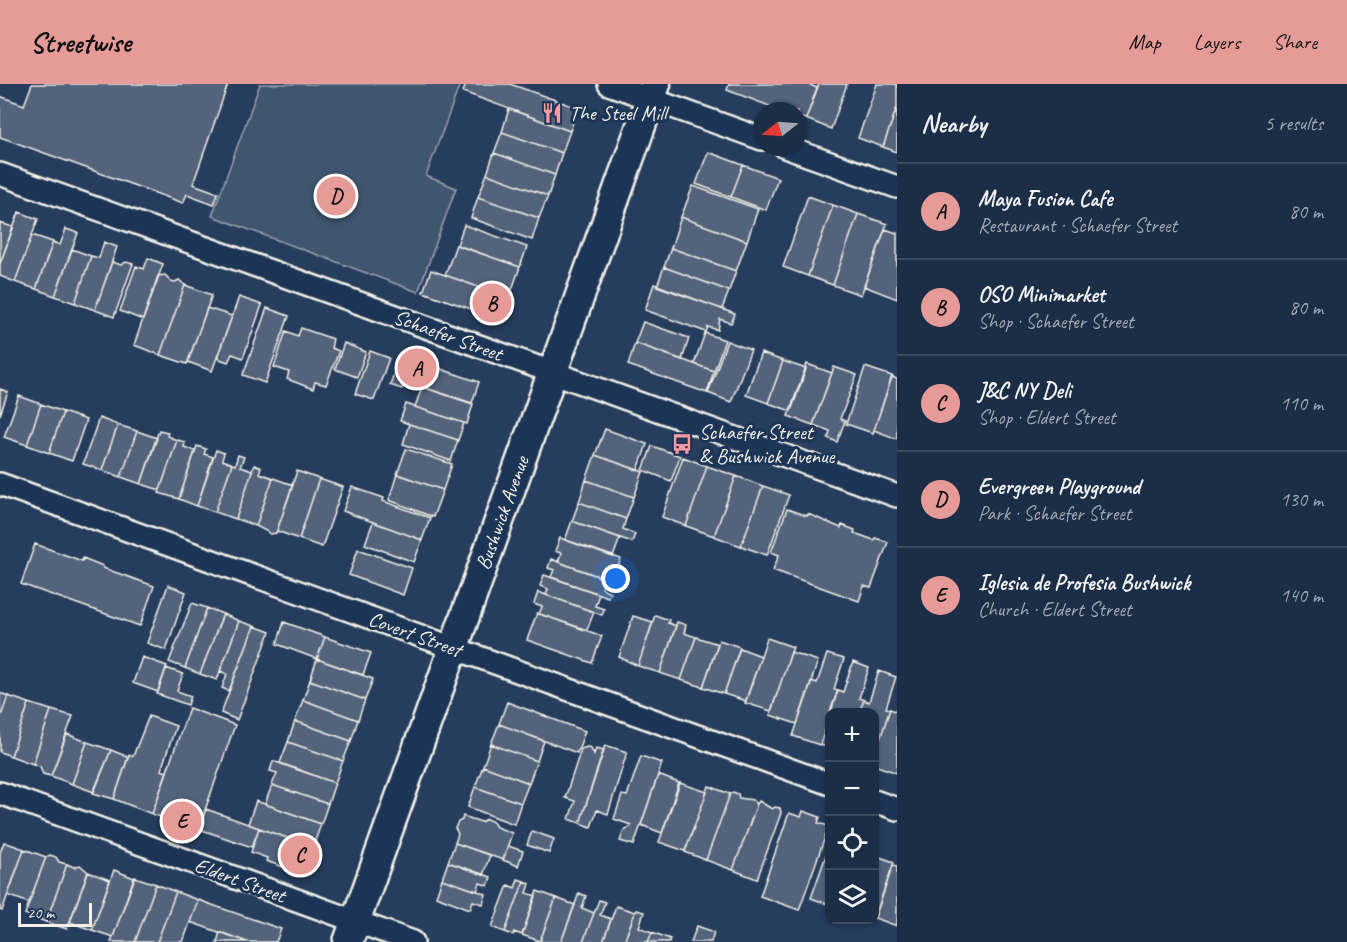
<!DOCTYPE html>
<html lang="en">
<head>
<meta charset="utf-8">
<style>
	:root { --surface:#1c2e46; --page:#25364d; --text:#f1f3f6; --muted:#a0a8b3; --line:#3a4a5f; --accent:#e69b98 }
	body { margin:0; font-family:Caveat,sans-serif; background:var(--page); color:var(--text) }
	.controls { position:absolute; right:18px; bottom:18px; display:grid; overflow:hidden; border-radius:12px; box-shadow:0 2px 4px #0004 }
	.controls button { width:54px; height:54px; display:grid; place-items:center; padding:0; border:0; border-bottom:2px solid var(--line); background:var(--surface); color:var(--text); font:30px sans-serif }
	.compass { position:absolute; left:753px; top:18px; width:54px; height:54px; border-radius:50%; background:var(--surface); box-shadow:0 2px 4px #0004; rotate:253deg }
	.scale { position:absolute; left:18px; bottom:15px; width:74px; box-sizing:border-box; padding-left:6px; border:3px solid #f4f1e8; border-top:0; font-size:16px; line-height:21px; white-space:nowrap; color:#f4f1e8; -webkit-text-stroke:4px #1d3557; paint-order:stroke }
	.you { position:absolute; left:616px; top:495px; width:21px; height:21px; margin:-15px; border:4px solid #fff; border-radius:50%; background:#1a73e8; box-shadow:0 0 0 9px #1a73e833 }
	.badge { display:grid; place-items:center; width:39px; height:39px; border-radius:50%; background:var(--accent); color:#111; font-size:20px; font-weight:700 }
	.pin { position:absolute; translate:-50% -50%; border:3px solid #fff; box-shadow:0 2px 6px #0006 }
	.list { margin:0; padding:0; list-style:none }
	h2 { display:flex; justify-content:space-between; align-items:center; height:78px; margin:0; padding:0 24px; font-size:26px }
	h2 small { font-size:20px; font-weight:400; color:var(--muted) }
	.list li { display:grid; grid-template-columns:39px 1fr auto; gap:18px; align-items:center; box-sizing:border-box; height:96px; padding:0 24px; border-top:2px solid var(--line) }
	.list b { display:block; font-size:22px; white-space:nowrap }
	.list p { margin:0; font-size:20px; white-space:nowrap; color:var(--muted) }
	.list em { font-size:20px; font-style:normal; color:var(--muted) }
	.icon { flex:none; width:33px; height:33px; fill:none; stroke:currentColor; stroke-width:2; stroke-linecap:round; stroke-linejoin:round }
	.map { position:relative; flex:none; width:897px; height:858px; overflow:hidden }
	header { display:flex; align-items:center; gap:36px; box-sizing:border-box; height:84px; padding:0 30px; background:var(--accent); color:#111 }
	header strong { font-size:28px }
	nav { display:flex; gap:33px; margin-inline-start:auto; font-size:21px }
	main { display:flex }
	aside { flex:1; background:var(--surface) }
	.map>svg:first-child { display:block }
	.green { fill:#40546f; stroke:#9aa2ac; stroke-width:1.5 }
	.building { fill:#52647b; stroke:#f4f1e8; stroke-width:1.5 }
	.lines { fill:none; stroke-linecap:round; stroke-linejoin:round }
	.minor-casing { stroke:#f4f1e8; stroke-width:26 }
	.secondary-casing { stroke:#f4f1e8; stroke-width:33 }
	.minor { stroke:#1d3557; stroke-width:21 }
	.secondary { stroke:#1d3557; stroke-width:28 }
	.labels { text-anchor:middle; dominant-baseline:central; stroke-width:6; stroke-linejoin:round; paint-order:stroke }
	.poi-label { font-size:21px; fill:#f4f1e8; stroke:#1d3557; text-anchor:start }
	.street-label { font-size:21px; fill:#f4f1e8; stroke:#1d3557 }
</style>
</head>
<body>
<header>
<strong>Streetwise</strong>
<nav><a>Map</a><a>Layers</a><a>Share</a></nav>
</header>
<main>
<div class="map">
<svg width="897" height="858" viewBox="0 0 897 858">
	<rect width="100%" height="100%" fill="#263d5d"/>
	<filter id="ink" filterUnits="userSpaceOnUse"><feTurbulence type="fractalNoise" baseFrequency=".0167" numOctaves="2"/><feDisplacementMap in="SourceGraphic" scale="12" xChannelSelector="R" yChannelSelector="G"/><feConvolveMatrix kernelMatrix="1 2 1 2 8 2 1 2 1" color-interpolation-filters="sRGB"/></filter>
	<g filter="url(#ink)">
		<!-- green -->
		<path class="green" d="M260,0H460L426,92L456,104L418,208L212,132Z"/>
		<!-- building -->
		<path class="building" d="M32,0H228L193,100L218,109L214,120L187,110L183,119L0,53V12L24,21Z
			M466,0H510L578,24L570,47L463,8Z
			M729,0H808L817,4L806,35L798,33V27H783L727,6Z
			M819,0H847L831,45L806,35Z
			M877,0H897V23L883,63L858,54Z
			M897,23V68L883,63Z
			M509,25L570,47L562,69L502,48Z
			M502,48L562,69L555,91L494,69Z
			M708,68L743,81L731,113L696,100Z
			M494,69L555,91L548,112L487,90Z
			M743,81L778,94L766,126L731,113Z
			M487,90L548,112L539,134L478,113Z
			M693,102L758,125L747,157L681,133Z
			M808,112L833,121L808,192L783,183Z
			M478,113L539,134L532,156L471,134Z
			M833,121L858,130L833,201L808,192Z
			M19,128L38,135L15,198L0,192V180Z
			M858,130L887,140L861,211L833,201Z
			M681,133L747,157L736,187L671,164Z
			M0,139L13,143L0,180Z
			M464,141L527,163L520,183L457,161Z
			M66,145L78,149L55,212L36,205L53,158L60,161Z
			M885,145L897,149V215L864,202Z
			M32,151L53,158L36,205L15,198Z
			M104,158L117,163L95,226L75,219L91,172L99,174Z
			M456,161L520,183L509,214L445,191Z
			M671,164L736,187L729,207L664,183Z
			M72,165L91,172L75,219L55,212Z
			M148,174L163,180L143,236L120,227L136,182L144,185Z
			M112,178L121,181L126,178L133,180L114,233L95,226Z
			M664,183L729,207L722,225L657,202Z
			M431,186L509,214L502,236L423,208Z
			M165,191L171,197L175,198L179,196L185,201L160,271L134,261L158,192Z
			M654,200L735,230L731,239L720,235L718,246L708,243L706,248L645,226Z
			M185,201L212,211L187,280L160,271Z
			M239,213L262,221L243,274L232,270L228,278L217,274Z
			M207,224L232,232L212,287L188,278Z
			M267,224L289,232L265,299L243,291Z
			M643,238L689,254L682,276L635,259Z
			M301,244L333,255L331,264L339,267L326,301L315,298L313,305L287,295L289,288L274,283L286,247L298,252Z
			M705,249L725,256L714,287L694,280Z
			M727,257L751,266L731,318L708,309Z
			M344,259L366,268L357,293L335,285Z
			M635,259L714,287L707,309L628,281Z
			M370,267L389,274L374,316L355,310Z
			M761,269L783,277L768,319L746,311Z
			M400,271L479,298L472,319L404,297L402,305L390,301Z
			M783,277L806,285L791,327L768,319Z
			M807,280L832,289L813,341L788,332Z
			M834,283L857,291L840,335L845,337L837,358L828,354L830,347L813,341Z
			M865,283L892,292L873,349L846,340Z
			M892,293L897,295V355L874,346Z
			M422,303L473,320L467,340L415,323Z
			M0,305L8,308L0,331Z
			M19,312L41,320L27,361L4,353Z
			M41,320L63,328L49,369L27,361Z
			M406,320L464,339L458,356L400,337Z
			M63,328L86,336L72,377L49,369Z
			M99,334L118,341L102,386L83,380Z
			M409,340L458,356L451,377L403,360Z
			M118,341L137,347L121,393L102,386Z
			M605,345L647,360L638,386L595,371Z
			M159,346L168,348L167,352L177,356L160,406L141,400Z
			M137,347L157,354L141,400L121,393Z
			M177,356L185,358L184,363L195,367L179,415L159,409Z
			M197,362L206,365L204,370L213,373L197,422L179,415Z
			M652,362L680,372L671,397L643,386Z
			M406,365L452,380L443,406L397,390Z
			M216,366L224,369L222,376L232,380L215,428L197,422Z
			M238,371L244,373L240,383L252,387L236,435L215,428L232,380L235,381Z
			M595,371L643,388L634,413L586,396Z
			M683,373L707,382L686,442L662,433Z
			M254,381L261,384L259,389L273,394L256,442L236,435Z
			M707,382L736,392L714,452L686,442Z
			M297,387L319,395L299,455L277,447Z
			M397,390L443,406L433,433L389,416Z
			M736,392L763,402L741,462L714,452Z
			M273,394L293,401L276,449L271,450L256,442Z
			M319,395L343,403L322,463L299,455Z
			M586,396L634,413L626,435L579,418Z
			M763,402L789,411L767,471L741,462Z
			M352,403L384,414L383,417L430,434L422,456L343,427Z
			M579,418L626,435L623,445L635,450L632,458L572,437Z
			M787,425L807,432L808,430L841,444L842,441L855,446L854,449L874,456L875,454L888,458L871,504L864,502L859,517L773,486L779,471L771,468Z
			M572,437L620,454L613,473L565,456Z
			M373,438L422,456L414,478L365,460Z
			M560,454L621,475L613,497L558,478L561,469L555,467Z
			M35,460L82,477L83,474L103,482V484L154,502L140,542L21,500Z
			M358,465L412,484L403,511L349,491Z
			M551,475L605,495L602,504L610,508L608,513L551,493L554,486L548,484Z
			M544,491L599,510L595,522L604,525L602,531L546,511L548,505L540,502Z
			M168,501L186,508L166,566L147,559Z
			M538,508L594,528L587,546L539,530L542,523L534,520Z
			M192,519L207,524L185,584L169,578Z
			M207,524L223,530L200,590L185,584Z
			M537,529L602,552L592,579L527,556Z
			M223,530L239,537L217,596L200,590Z
			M655,531L669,536L668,539L676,542L660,589L638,582Z
			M633,532L653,538L638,582L619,573Z
			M239,537L254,542L229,607L222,604L227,590L220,587Z
			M284,538L325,553L317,575L277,560Z
			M677,538L686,541L684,549L696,553L681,596L660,589Z
			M254,542L270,548L237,636L221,629Z
			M325,553L371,569L363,591L317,575Z
			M696,553L718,560L703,603L681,596Z
			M767,554L793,563L771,627L745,619Z
			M719,556L740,563L724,610L703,603Z
			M740,564L761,572L746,617L724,610Z
			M791,568L818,577L797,640L770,631Z
			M827,570L844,575L834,605L838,606L820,661L793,652L812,597L817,599Z
			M142,573L167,582L158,608L133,599Z
			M317,575L373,595L365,616L310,596Z
			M853,578L869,584L859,614L864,616L859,628H830L838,606L843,608Z
			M166,584L183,590L177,607L191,612L188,621L157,610Z
			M879,587L896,593L886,624L890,625L874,673V628H859L864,616L869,618Z
			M310,596L365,616L358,636L303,616Z
			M0,609L8,612L0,635Z
			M8,612L29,619L11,672L0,668V635Z
			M303,616L358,636L351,657L295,637Z
			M507,618L585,647L577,669L499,640Z
			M29,619L51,626L33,680L11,672Z
			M897,623V689L874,681V673L890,625L895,627Z
			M189,624L235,641L198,746L152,730Z
			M51,626L73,632L51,692L43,690L40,682L33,680Z
			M830,631V664L820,661Z
			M149,632L176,642L161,686L167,688L152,730L114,715L129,671L133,672Z
			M295,637L351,657L343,677L288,658Z
			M499,640L544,657L537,677L491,660Z
			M67,650L87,658L72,700L51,692Z
			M87,658L111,666L94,708L72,700Z
			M288,658L343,677L335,699L280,679Z
			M491,660L537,677L529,699L483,682Z
			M605,661L627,668L608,730L597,726L591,743L580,739Z
			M587,663L591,664L594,670L596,664L604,666L580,739L569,735L575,717L565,714L581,665Z
			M111,666L128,673L114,715L93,709Z
			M641,672L662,679L634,761L620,757L624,746L630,743L631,741L614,735L622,711L627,712Z
			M273,677L335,699L328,720L272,701L277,689L270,687Z
			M483,682L529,699L521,719L475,703Z
			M658,691L679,699L662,749L641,741Z
			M680,699L707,708L685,767L659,758Z
			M272,701L328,720L321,740L265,720Z
			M709,702L730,710L706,776L685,768Z
			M475,703L521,719L514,740L468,723Z
			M733,708L738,710L739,714L753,716L757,720L733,786L706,776L730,710Z
			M256,717L321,740L313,763L248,740Z
			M759,717L772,725L775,723L780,724L781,729L757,795L733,786L757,720Z
			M206,725L259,744L252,763L199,745Z
			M803,727L820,733L818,739L829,742L799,826L760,812L789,729L801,733Z
			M463,732L481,738L487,735L493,738L496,743L512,749L503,776L455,759L458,750L455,744L458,738L462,736Z
			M259,744L313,763L304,786L284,779L283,783L266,777L267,774L251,768Z
			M532,747L554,755L549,769L527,761Z
			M4,758L24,765L2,827L0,826V769Z
			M455,759L490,771L483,791L448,778Z
			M830,760V821L811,814Z
			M508,762L523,767L518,782L503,776Z
			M24,765L46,773L29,819L8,811Z
			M50,771L56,773L59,778L67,780L46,838L25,830L46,773Z
			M874,771L894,778L874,835Z
			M448,778L491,793L488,802L480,799L477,807L442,795Z
			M67,780L76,784V782L80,781L88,788L67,845L46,838Z
			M893,781L897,782V842L875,834Z
			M114,786L134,794L113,853L92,846Z
			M88,788L110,796L92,846L70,838Z
			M135,793L156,800L135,858H111Z
			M442,795L486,810L483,820L473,817L470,825L436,812Z
			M518,795L524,797L505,848L492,843L508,801L515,804Z
			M524,797L530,800L527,809L536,812L522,851L514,848L513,851L505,848Z
			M156,800L176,808L157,858H135Z
			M537,807L556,814L540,857L522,851Z
			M176,808L198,816L183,858H157Z
			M579,809L586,812L582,824L594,829L583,858H561Z
			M556,814L575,821L561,858H542L540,857Z
			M198,816L281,845L276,858H247L190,838Z
			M599,816L605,818L600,831L611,835L603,858H583Z
			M616,822L635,828L624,858H603Z
			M636,826L644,828L639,843L652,848L648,858H624Z
			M697,842L714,848L711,858H691Z
			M220,848L247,858H217Z
			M652,848L670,855L669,858H648Z"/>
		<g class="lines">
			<!-- minor casing -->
			<g class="minor-casing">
				<path id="minor" d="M609,0L762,55
					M785,63L897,103
					M0,90L897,412
					M0,400L830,700
					M0,709L413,858
					M874,717L897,725"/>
			</g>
			<!-- secondary casing -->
			<g class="secondary-casing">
				<path id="secondary" d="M348,858L656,0"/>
			</g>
			<!-- minor -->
			<use href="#minor" class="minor"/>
			<!-- secondary -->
			<use href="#secondary" class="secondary"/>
		</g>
	</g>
	<!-- icons -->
	<defs>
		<g id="restaurant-bare" transform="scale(1.62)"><path d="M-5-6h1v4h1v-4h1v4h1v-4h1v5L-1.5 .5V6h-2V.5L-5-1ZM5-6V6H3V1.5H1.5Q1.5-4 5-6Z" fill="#ff9aa2" stroke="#1d3557" stroke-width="2.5" paint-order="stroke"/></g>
		<g id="bus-bare" transform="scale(1.62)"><path d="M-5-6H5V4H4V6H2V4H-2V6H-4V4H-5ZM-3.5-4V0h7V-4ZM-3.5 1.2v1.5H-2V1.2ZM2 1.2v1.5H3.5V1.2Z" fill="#ff9aa2" stroke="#1d3557" stroke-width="2.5" paint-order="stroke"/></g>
	</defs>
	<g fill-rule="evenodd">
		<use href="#restaurant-bare" x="552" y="29"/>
		<use href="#bus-bare" x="682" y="360"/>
	</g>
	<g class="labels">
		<!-- poi labels -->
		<g class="poi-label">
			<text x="569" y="29">The Steel Mill</text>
			<text x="699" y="348">Schaefer Street<tspan x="699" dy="24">&amp; Bushwick Avenue</tspan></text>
		</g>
		<!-- street labels -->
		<g class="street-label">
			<text transform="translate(448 251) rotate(20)">Schaefer Street</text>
			<text transform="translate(502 429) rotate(-70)">Bushwick Avenue</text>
			<text transform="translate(415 550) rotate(20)">Covert Street</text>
			<text transform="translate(240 796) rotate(20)">Eldert Street</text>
		</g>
	</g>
</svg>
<div class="controls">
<button>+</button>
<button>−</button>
<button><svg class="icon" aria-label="locate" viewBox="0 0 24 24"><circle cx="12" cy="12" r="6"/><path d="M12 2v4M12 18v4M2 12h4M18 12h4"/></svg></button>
<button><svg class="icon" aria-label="layers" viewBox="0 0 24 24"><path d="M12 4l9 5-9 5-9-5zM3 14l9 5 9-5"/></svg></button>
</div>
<svg class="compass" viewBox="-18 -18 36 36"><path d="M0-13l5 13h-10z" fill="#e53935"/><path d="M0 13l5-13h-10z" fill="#a0a8b3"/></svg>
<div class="scale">20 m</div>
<div class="you"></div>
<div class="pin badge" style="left:417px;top:284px">A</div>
<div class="pin badge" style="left:492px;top:219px">B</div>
<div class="pin badge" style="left:300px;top:771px">C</div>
<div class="pin badge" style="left:336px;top:112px">D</div>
<div class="pin badge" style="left:182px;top:737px">E</div>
</div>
<aside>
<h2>Nearby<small>5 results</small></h2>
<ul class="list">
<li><span class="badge">A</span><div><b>Maya Fusion Cafe</b><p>Restaurant · Schaefer Street</p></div><em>80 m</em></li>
<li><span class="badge">B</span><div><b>OSO Minimarket</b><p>Shop · Schaefer Street</p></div><em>80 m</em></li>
<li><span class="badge">C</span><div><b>J&amp;C NY Deli</b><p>Shop · Eldert Street</p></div><em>110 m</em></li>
<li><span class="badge">D</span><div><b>Evergreen Playground</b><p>Park · Schaefer Street</p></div><em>130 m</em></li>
<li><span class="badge">E</span><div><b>Iglesia de Profesia Bushwick</b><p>Church · Eldert Street</p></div><em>140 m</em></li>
</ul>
</aside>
</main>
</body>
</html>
